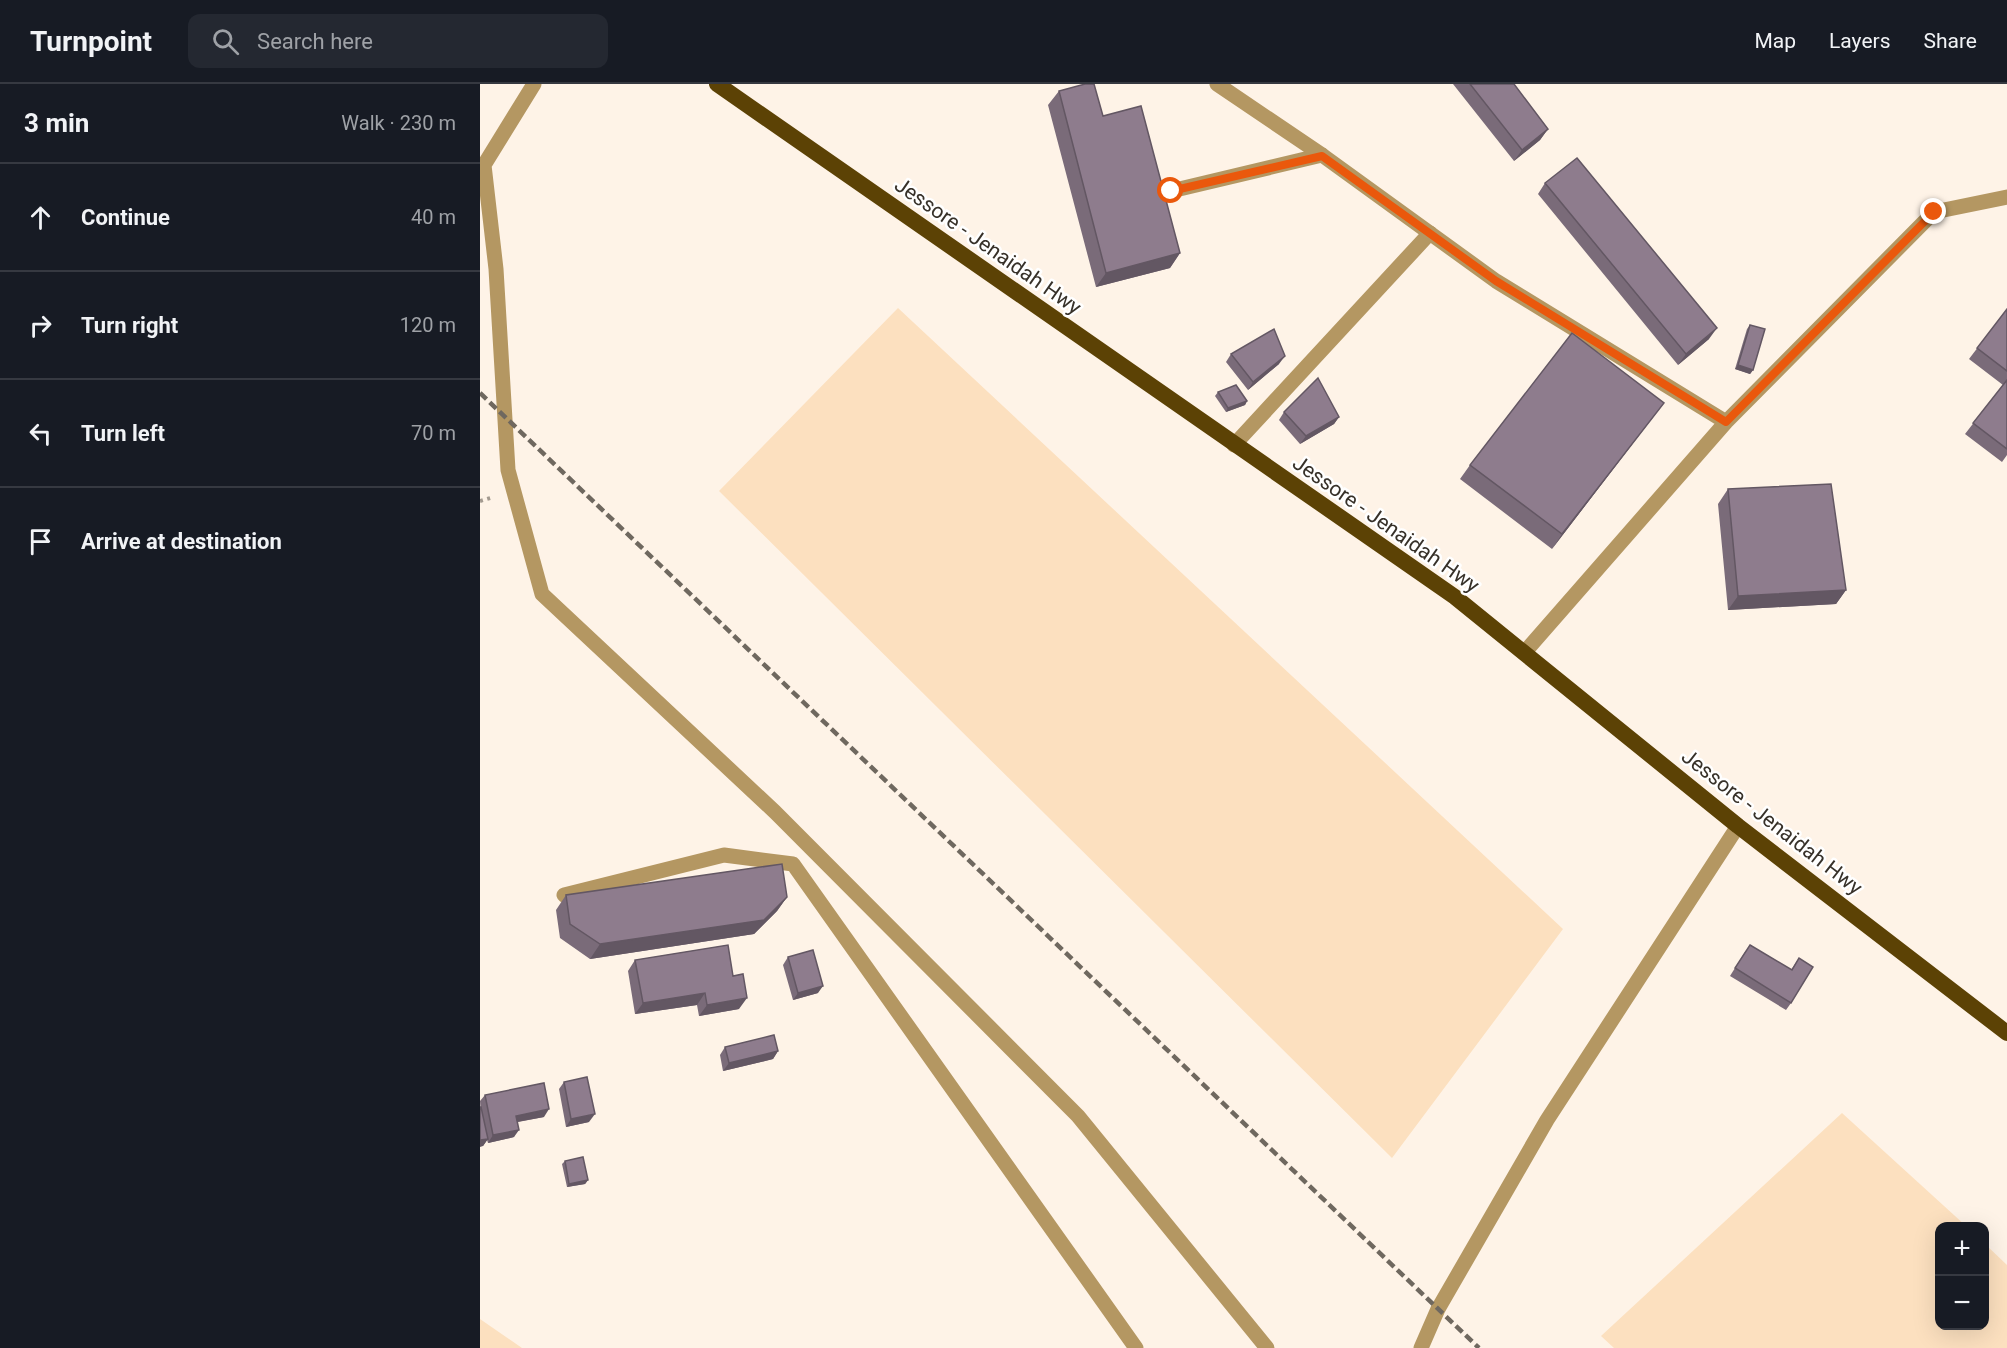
<!DOCTYPE html>
<html lang="en">
<head>
<meta charset="utf-8">
<style>
	:root { --surface:#171b24; --page:#242831; --text:#f1f3f6; --muted:#9ea1a6; --line:#363941 }
	body { margin:0; font-family:Roboto,sans-serif; background:var(--page); color:var(--text) }
	.controls { position:absolute; right:18px; bottom:18px; display:grid; overflow:hidden; border-radius:12px; box-shadow:0 6px 24px #0002 }
	.controls button { width:54px; height:54px; display:grid; place-items:center; padding:0; border:0; border-bottom:2px solid var(--line); background:var(--surface); color:var(--text); font:30px sans-serif }
	.stop { position:absolute; width:18px; height:18px; margin:-14px; border:4px solid #ea580c; border-radius:50%; background:#fff }
	.stop.end { background:#ea580c; border-color:#fff; box-shadow:0 2px 6px #0008 }
	.list { margin:0; padding:0; list-style:none }
	h2 { display:flex; justify-content:space-between; align-items:center; height:78px; margin:0; padding:0 24px; font-size:26px }
	h2 small { font-size:20px; font-weight:400; color:var(--muted) }
	.list li { display:grid; grid-template-columns:39px 1fr auto; gap:18px; align-items:center; box-sizing:border-box; height:108px; padding:0 24px; border-top:2px solid var(--line) }
	.list b { display:block; font-size:22px; white-space:nowrap }
	.list em { font-size:20px; font-style:normal; color:var(--muted) }
	.icon { flex:none; width:33px; height:33px; fill:none; stroke:currentColor; stroke-width:2; stroke-linecap:round; stroke-linejoin:round }
	.map { position:relative; flex:none; width:1527px; height:1264px; overflow:hidden }
	header { display:flex; align-items:center; gap:36px; box-sizing:border-box; height:84px; padding:0 30px; background:var(--surface); border-bottom:2px solid var(--line) }
	header strong { font-size:28px }
	nav { display:flex; gap:33px; margin-inline-start:auto; font-size:21px }
	.search { width:420px; height:54px; background:var(--page); display:flex; align-items:center; gap:15px; box-sizing:border-box; padding:0 21px; border-radius:12px; color:var(--muted); font-size:22px }
	main { display:flex }
	aside { flex:1; background:var(--surface) }
	.map>svg:first-child { display:block }
	.green { fill:#fce0bf }
	.lines { fill:none; stroke-linecap:round; stroke-linejoin:round }
	.path { stroke:#a2998f; stroke-width:4; stroke-dasharray:3 4.5; stroke-linecap:butt }
	.service { stroke:#b49762; stroke-width:15 }
	.minor { stroke:#b49762; stroke-width:15 }
	.trunk { stroke:#5c4205; stroke-width:16 }
	.rail { stroke:#6f685f; stroke-width:4.5; stroke-dasharray:9 4.5; stroke-linecap:butt }
	.wall { fill:#7a6b79 }
	.shaded-wall { fill:#635763 }
	.building { fill:#8e7c8d; stroke:#635763; stroke-width:1.5 }
	.route { stroke:#ea580c; stroke-width:8 }
	.labels { text-anchor:middle; dominant-baseline:central; stroke-width:5; stroke-linejoin:round; paint-order:stroke }
	.street-label { font-size:21px; fill:#373129; stroke:#fff }
</style>
</head>
<body>
<header>
<strong>Turnpoint</strong>
<div class="search"><svg class="icon" aria-label="search" viewBox="0 0 24 24"><circle cx="10" cy="10" r="6"/><path d="M15 15l6 6"/></svg>Search here</div>
<nav><a>Map</a><a>Layers</a><a>Share</a></nav>
</header>
<main>
<aside>
<h2>3 min<small>Walk · 230 m</small></h2>
<ul class="list">
<li><svg class="icon" aria-label="ahead" viewBox="0 0 24 24"><path d="M12 20V5M6 11l6-6 6 6"/></svg><div><b>Continue</b></div><em>40 m</em></li>
<li><svg class="icon" aria-label="right" viewBox="0 0 24 24"><path d="M7 20v-9h11M14 6l5 5-5 5"/></svg><div><b>Turn right</b></div><em>120 m</em></li>
<li><svg class="icon" aria-label="left" viewBox="0 0 24 24"><path d="M17 20v-9H6M10 6l-5 5 5 5"/></svg><div><b>Turn left</b></div><em>70 m</em></li>
<li><svg class="icon" aria-label="arrive" viewBox="0 0 24 24"><path d="M6 21V4h12l-3 4 3 4H6"/></svg><div><b>Arrive at destination</b></div></li>
</ul>
</aside>
<div class="map">
<svg width="1527" height="1264" viewBox="0 0 1527 1264">
	<rect width="100%" height="100%" fill="#fef3e7"/>
	<!-- green -->
	<path class="green" d="M418,224L1083,845L912,1074L239,407Z
		M1362,1029L1486,1142H1460V1242H1504L1505,1160L1527,1181V1264H1134L1121,1252Z
		M0,1235L42,1264H0Z"/>
	<g class="lines">
		<!-- path -->
		<path class="path" d="M0,417L14,413"/>
		<!-- service -->
		<path class="service" d="M691,107L842,71
			M754,361L950,149"/>
		<!-- minor -->
		<path class="minor" d="M54,0L4,81L16,185L28,386L62,510L295,728L598,1032L787,1264
			M737,0L842,71L1016,197L1246,338
			M1044,569L1246,338L1454,128L1527,113
			M84,811L244,771L313,780L656,1264
			M941,1264L958,1225L1067,1036L1258,742"/>
		<!-- trunk -->
		<path class="trunk" d="M237,0L975,513L1258,742L1527,949"/>
		<!-- rail -->
		<path class="rail" d="M0,309L999,1264"/>
	</g>
	<!-- wall -->
	<path class="wall" d="M973,0H1034L1068,45L1060,56L1034,77Z
		M579,7L623,32L700,169L690,184L616,203L568,21Z
		M1065,99L1229,255L1198,281L1058,110Z
		M1527,225V371L1522,378L1485,350L1523,301L1489,275Z
		M1270,241L1273,286L1270,290L1255,285L1267,245Z
		M751,270L799,280L768,306L746,278Z
		M738,308L767,317L765,321L746,328L735,312Z
		M804,328L859,333L854,340L820,360L799,336Z
		M1173,333L1072,465L980,395L990,381Z
		M1248,405L1366,506L1356,520L1248,526L1238,420Z
		M86,811L307,813L297,827L274,850L110,875L80,854L76,826Z
		M1265,868L1311,886L1319,874L1311,919L1306,926L1250,892Z
		M308,873L338,909L313,916L303,881Z
		M155,876L253,892L259,925L219,932L217,921L155,930L148,887Z
		M245,963L298,967L293,975L243,987L240,971Z
		M84,998L109,1038L86,1043L79,1005Z
		M5,1011L64,1033L38,1038L34,1053L8,1059L7,1056L3,1062L0,1017Z
		M85,1077L108,1096L105,1100L87,1103L82,1080Z"/>
	<!-- shaded-wall -->
	<path class="shaded-wall" d="M1068,45L1060,56L1034,77L1042,66Z
		M700,169L690,184L616,203L626,189Z
		M1237,244L1229,255L1198,281L1206,270Z
		M805,272L799,280L768,306L773,298Z
		M1258,281L1273,286L1270,290L1255,285Z
		M767,317L765,321L746,328L748,324Z
		M1184,319L1173,333L1072,465L1082,450Z
		M859,333L854,340L820,360L826,352Z
		M1366,506L1356,520L1248,526L1258,512Z
		M307,813L297,827L274,850L110,875L120,860Z
		M343,902L338,909L313,916L318,909Z
		M225,909L217,921L155,930L163,919Z
		M267,914L259,925L219,932L227,921Z
		M298,967L293,975L243,987L249,979Z
		M69,1025L64,1033L31,1039L36,1032Z
		M115,1030L109,1038L86,1043L91,1035Z
		M39,1046L34,1053L8,1059L13,1051Z
		M8,1055L3,1062L0,1063V1056Z
		M108,1096L105,1100L87,1103L89,1100Z"/>
	<!-- building -->
	<path class="building" d="M605,0H614L623,32L661,22L700,169L626,189L579,7Z
		M990,0H1034L1068,45L1042,66Z
		M1097,74L1237,244L1206,270L1065,99Z
		M1527,225V287L1497,264Z
		M1270,241L1285,245L1273,286L1258,281Z
		M794,245L805,272L773,298L751,270Z
		M1092,249L1184,319L1082,450L990,381Z
		M838,294L859,333L826,352L804,328Z
		M1527,296V365L1493,339Z
		M756,301L767,317L748,324L738,308Z
		M1351,400L1366,506L1258,512L1248,405Z
		M302,780L307,813L284,836L120,860L90,840L86,811Z
		M248,861L253,892L263,890L267,914L227,921L225,909L163,919L155,876Z
		M1270,861L1312,886L1319,874L1333,883L1311,919L1255,884Z
		M333,866L343,902L318,909L308,873Z
		M294,951L298,967L249,979L245,963Z
		M107,993L115,1030L91,1035L84,998Z
		M64,999L69,1025L36,1032L39,1046L13,1051L5,1011Z
		M0,1023H1L8,1055L0,1056Z
		M103,1073L108,1096L89,1100L85,1077Z"/>
	<g class="lines">
		<!-- route -->
		<path class="route" d="M691,107L842,72L1016,197L1246,338L1454,128"/>
	</g>
	<g class="labels">
		<!-- street labels -->
		<g class="street-label">
			<text transform="translate(508 162) rotate(35)">Jessore - Jenaidah Hwy</text>
			<text transform="translate(906 440) rotate(35)">Jessore - Jenaidah Hwy</text>
			<text transform="translate(1292 738) rotate(38)">Jessore - Jenaidah Hwy</text>
		</g>
	</g>
</svg>
<div class="controls">
<button>+</button>
<button>−</button>
</div>
<div class="stop" style="left:691px;top:107px"></div>
<div class="stop end" style="left:1454px;top:128px"></div>
</div>
</main>
</body>
</html>
